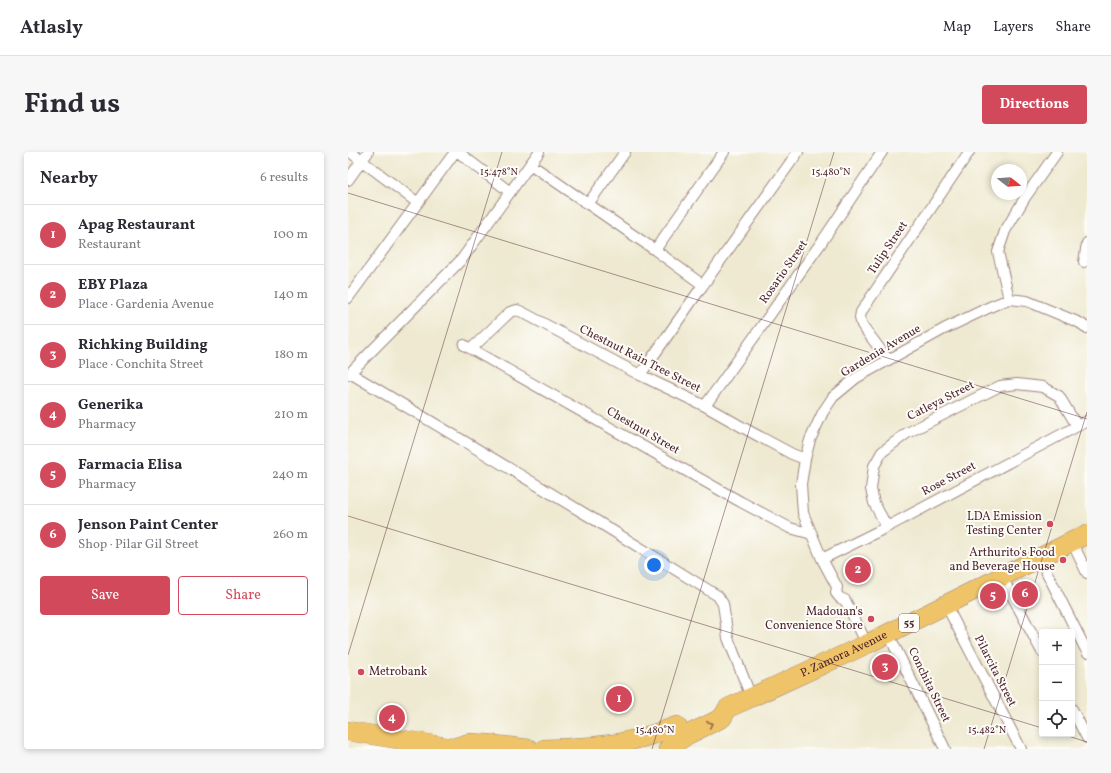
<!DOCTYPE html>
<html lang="en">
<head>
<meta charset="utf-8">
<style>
	:root { --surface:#fff; --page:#f7f7f7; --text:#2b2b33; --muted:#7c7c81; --line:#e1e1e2; --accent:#d1495b }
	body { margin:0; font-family:Vollkorn,serif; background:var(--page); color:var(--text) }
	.controls { position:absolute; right:12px; bottom:12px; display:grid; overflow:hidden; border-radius:4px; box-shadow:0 2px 6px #0003 }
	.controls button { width:36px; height:36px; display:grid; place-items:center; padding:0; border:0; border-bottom:1px solid var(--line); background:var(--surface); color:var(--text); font:20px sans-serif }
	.compass { position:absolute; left:643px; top:12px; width:36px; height:36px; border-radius:50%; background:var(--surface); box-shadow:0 2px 6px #0003; rotate:107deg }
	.you { position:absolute; left:306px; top:413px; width:14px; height:14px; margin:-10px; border:3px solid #fff; border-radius:50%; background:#1a73e8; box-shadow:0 0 0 6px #1a73e833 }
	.badge { display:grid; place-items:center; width:26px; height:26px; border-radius:50%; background:var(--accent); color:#fff; font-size:13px; font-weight:700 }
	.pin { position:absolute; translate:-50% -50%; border:2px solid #fff; box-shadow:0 1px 4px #0006 }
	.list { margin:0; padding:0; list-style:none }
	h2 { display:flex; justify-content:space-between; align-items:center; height:52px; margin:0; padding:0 16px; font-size:17px }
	h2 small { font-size:13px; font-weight:400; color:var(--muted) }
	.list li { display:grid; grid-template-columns:26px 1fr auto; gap:12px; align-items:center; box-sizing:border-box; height:60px; padding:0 16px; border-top:1px solid var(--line) }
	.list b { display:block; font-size:15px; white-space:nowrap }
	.list p { margin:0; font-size:13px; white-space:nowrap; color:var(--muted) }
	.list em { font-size:13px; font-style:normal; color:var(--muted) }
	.actions { display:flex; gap:8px; padding:12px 16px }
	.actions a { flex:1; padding:9px 0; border:1px solid var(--accent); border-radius:4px; text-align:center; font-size:14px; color:var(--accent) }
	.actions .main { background:var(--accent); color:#fff }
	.icon { flex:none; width:22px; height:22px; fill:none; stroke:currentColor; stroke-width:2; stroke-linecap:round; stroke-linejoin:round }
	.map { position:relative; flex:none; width:739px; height:597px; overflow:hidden; border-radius:4px }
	header { display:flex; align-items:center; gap:24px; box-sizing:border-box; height:56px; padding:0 20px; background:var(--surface); border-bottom:1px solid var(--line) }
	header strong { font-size:19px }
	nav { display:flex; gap:22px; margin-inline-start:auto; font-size:14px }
	.intro { display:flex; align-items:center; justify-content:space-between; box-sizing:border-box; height:96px; padding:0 24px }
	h1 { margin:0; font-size:28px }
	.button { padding:10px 18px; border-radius:4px; background:var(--accent); color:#fff; font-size:14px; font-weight:700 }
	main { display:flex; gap:24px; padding:0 24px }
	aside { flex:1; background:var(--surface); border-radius:4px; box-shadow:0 2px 6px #0003 }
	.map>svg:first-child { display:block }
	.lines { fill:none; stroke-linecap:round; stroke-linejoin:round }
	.street-casing { stroke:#9c847e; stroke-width:12 }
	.highway-casing { stroke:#9c847e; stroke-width:20 }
	.street { stroke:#fff; stroke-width:10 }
	.highway { stroke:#efc469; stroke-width:19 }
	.oneway { stroke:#946947 }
	.ticks { fill:none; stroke:#4a1f2b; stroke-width:1; stroke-opacity:0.45 }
	.poi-dot { fill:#d1495b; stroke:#fdfcf7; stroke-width:1.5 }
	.labels { text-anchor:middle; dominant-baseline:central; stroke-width:4; stroke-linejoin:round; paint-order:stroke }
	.shield { fill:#fdfcf7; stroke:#806168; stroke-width:1 }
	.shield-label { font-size:11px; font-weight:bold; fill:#4a1f2b }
	.street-label { font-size:12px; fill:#4a1f2b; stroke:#fdfcf7 }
	.poi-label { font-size:12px; fill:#4a1f2b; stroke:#fdfcf7; text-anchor:end }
	.ticks-label { font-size:10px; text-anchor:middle; fill:#4a1f2b; stroke:#fdfcf7; stroke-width:4; stroke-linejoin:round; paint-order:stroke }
</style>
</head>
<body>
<header>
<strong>Atlasly</strong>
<nav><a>Map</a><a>Layers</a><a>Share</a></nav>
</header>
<div class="intro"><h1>Find us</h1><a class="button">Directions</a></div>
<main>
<aside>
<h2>Nearby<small>6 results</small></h2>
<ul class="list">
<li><span class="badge">1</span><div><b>Apag Restaurant</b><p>Restaurant</p></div><em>100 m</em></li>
<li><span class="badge">2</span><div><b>EBY Plaza</b><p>Place · Gardenia Avenue</p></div><em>140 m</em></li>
<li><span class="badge">3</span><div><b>Richking Building</b><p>Place · Conchita Street</p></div><em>180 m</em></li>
<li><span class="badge">4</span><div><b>Generika</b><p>Pharmacy</p></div><em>210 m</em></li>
<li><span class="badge">5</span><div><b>Farmacia Elisa</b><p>Pharmacy</p></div><em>240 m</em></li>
<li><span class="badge">6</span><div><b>Jenson Paint Center</b><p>Shop · Pilar Gil Street</p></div><em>260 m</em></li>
</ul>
<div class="actions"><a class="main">Save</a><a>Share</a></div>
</aside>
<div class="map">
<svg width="739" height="597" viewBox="0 0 739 597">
	<rect width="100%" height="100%" fill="#fdfcf7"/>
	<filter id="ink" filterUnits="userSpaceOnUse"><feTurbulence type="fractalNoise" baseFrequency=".025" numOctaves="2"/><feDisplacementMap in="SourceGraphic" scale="8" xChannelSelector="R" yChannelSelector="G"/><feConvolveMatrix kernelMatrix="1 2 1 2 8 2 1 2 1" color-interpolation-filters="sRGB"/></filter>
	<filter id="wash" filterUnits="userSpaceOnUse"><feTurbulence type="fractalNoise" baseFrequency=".012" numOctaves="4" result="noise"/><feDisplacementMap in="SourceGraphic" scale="16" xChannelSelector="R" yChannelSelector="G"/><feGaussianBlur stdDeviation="0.9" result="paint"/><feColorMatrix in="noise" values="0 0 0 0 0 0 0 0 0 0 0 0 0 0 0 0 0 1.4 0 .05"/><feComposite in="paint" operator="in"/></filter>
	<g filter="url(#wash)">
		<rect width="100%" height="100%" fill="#eee9d0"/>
	</g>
	<g filter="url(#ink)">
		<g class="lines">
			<!-- street casing -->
			<g class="street-casing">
				<path id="street" d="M2,0L70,51
					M110,0L162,40
					M182,12L307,98L355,133L292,223
					M0,28L20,0
					M240,52L277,0
					M307,98L376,0
					M736,110L739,91
					M355,133L450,0
					M0,146L107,0
					M661,147L650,100L657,79L678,44L709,0
					M116,193L393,350L442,376L464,382
					M123,197L162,160L169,158L174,160L292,223L357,254L403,280L444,302L457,307
					M540,208L514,173L512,166L513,160L621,0
					M2,221L114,107L191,0
					M0,223L2,221L244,366L370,444L375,452L380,486L403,545
					M357,254L473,91L534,0
					M539,375L526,351L523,337L526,314L534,300L559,281L652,234L669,232L695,235L711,244L729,274
					M724,390L739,421
					M474,407L539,375L739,269
					M692,407L739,500
					M654,425L694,500
					M598,453L673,597
					M540,481L597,597
					M519,492L497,448L492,446L488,441L489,435L474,407L455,361L453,332L457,307L462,288L475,260L485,245L508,226L596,177L644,154L661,147L679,149L732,171L739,176
					M724,557L739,586"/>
			</g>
			<!-- highway casing -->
			<g class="highway-casing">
				<g id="highway">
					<path d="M0,579L105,596L108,597"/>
					<path d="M105,596L121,591L140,592L181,597"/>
					<path d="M196,597C221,596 246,595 270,591C290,588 310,581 329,574"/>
					<path id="s1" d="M320,597L339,583L374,566L380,556L519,492L739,382"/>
				</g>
			</g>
			<!-- street -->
			<use href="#street" class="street"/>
			<!-- highway -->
			<use href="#highway" class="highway"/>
		</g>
		<!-- one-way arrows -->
		<defs><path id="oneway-chevron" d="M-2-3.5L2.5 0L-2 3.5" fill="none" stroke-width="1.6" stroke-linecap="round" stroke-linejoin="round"/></defs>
		<use class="oneway" href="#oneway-chevron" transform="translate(362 572) rotate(-25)"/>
	</g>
	<!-- ticks -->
	<path class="ticks" d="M0,41L739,267M0,364L694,576M0,503L154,0M714,582L739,590M304,597L486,0M636,597L739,260"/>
	<!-- markers -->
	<g class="poi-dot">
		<circle cx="702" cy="372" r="4"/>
		<circle cx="715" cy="408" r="4"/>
		<circle cx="523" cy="467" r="4"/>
		<circle cx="13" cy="520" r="4"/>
	</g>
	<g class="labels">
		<!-- shield labels -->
		<rect class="shield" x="551" y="462" width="20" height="18" rx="3"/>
		<g class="shield-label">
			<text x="561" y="471">55</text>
		</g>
		<!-- street labels -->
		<g class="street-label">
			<text transform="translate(540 96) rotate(-56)">Tulip Street</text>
			<text transform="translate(436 120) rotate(-55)">Rosario Street</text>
			<text transform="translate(533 199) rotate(-31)">Gardenia Avenue</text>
			<text transform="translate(292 207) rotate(27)">Chestnut Rain Tree Street</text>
			<text transform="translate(593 249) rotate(-27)">Catleya Street</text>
			<text transform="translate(295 279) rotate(30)">Chestnut Street</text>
			<text transform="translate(601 327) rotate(-28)">Rose Street</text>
			<text stroke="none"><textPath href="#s1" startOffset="202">P. Zamora Avenue</textPath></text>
			<text transform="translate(647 519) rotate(63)">Pilarcita Street</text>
			<text transform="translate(581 533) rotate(64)">Conchita Street</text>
		</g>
		<!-- poi labels -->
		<g class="poi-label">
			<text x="694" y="365">LDA Emission<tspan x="694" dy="14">Testing Center</tspan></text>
			<text x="707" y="401">Arthurito's Food<tspan x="707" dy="14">and Beverage House</tspan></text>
			<text x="515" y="460">Madouan's<tspan x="515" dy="14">Convenience Store</tspan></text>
			<text x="21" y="520" text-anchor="start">Metrobank</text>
		</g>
	</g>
	<g class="ticks-label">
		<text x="151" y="23">15.478°N</text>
		<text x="483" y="23">15.480°N</text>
		<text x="307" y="581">15.480°N</text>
		<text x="639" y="581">15.482°N</text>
	</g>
</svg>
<div class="controls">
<button>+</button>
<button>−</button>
<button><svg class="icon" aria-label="locate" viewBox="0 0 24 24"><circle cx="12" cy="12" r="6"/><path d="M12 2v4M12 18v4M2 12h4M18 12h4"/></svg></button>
</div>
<svg class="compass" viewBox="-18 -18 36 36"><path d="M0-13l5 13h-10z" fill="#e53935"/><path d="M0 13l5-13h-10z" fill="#7c7c81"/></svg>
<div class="you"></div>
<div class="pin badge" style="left:271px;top:547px">1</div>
<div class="pin badge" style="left:510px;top:418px">2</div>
<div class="pin badge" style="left:537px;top:515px">3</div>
<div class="pin badge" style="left:44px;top:566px">4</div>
<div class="pin badge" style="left:645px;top:444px">5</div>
<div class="pin badge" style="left:677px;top:442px">6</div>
</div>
</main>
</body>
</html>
